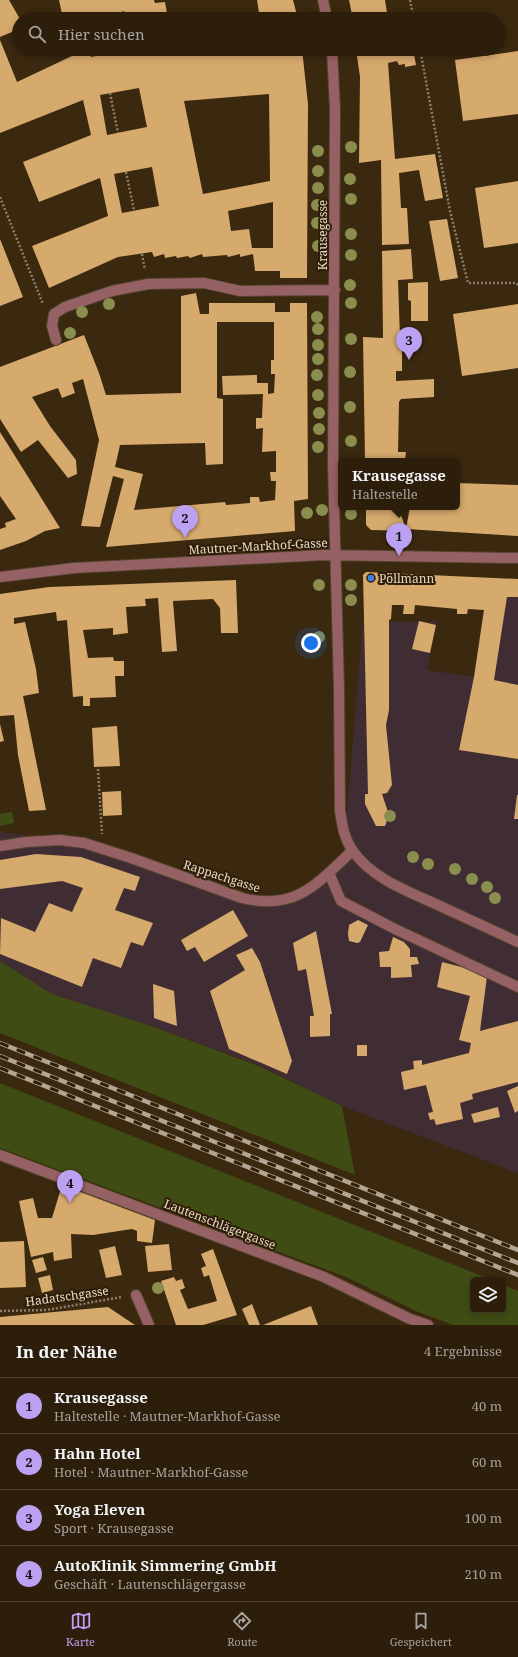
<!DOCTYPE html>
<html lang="de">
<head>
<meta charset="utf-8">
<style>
	:root { --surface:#2c1e0b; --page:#382b19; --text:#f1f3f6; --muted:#a6a29d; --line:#483c2c; --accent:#bca0f2 }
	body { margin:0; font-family:"Noto Serif",serif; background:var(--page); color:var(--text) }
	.controls { position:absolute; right:12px; bottom:12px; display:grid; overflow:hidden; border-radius:6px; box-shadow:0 2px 6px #0003 }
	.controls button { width:36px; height:36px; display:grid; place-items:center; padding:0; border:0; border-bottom:1px solid var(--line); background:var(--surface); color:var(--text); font:20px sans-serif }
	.you { position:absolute; left:311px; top:643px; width:14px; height:14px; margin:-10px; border:3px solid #fff; border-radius:50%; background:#1a73e8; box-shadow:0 0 0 6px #1a73e833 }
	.badge { display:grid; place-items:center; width:26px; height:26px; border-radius:50%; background:var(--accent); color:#111; font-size:13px; font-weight:700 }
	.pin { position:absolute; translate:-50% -33px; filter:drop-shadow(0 1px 2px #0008) }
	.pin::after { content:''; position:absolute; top:21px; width:14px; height:12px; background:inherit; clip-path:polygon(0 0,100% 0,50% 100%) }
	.popup { position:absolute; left:338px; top:458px; width:122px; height:52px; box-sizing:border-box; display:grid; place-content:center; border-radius:6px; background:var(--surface); filter:drop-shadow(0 1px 3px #0005); font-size:13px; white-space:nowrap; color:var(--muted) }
	.popup b { font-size:15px; color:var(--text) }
	.popup::after { content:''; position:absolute; left:50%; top:100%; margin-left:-8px; border:8px solid transparent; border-top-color:var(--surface) }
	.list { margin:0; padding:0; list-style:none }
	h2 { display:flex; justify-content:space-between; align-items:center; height:52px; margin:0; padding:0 16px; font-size:17px }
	h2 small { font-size:13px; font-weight:400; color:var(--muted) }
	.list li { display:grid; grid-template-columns:26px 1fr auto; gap:12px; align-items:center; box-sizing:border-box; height:56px; padding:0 16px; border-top:1px solid var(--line) }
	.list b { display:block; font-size:15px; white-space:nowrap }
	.list p { margin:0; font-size:13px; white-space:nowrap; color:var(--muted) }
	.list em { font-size:13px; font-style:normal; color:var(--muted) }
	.icon { flex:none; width:22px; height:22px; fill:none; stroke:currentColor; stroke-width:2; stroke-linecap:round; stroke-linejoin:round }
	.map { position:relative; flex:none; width:518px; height:1325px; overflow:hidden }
	.search { position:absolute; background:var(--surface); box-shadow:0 2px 6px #0003; left:12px; right:12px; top:12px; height:44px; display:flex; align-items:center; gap:10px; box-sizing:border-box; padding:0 14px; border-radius:22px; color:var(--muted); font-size:15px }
	.sheet { height:276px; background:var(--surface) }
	nav { display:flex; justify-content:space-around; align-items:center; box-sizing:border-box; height:56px; border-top:1px solid var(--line); background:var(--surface); font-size:11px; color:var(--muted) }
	nav a { display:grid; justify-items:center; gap:2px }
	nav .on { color:var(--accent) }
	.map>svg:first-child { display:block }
	.industrial { fill:#402d34 }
	.green { fill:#3f4c13 }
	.building { fill:#d6a96d; fill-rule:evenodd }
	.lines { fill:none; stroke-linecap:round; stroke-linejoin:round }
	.minor-casing { stroke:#55442d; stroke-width:12 }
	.path { stroke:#8e7e6b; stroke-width:2.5; stroke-dasharray:2 2; stroke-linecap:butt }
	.minor { stroke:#966165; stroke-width:10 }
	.rail-casing { stroke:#b3a594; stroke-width:4.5 }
	.rail { stroke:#2f1e05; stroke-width:3; stroke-dasharray:9; stroke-linecap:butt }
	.tree { fill:#898e4f }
	.shop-dot { fill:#3f7fe0; stroke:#2f1e05; stroke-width:1.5 }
	.labels { text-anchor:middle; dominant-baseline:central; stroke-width:4; stroke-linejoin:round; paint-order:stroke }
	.street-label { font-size:12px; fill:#e4d8ca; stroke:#2f1e05 }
	.poi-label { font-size:12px; fill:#e4d8ca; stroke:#2f1e05; text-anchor:start }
</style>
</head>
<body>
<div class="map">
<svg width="518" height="1325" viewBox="0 0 518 1325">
	<rect width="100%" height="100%" fill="#3a280f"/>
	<!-- industrial -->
	<path class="industrial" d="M488,578L518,579V1173L342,1106L259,1065L154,1027L52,994L0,961V832L84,843L225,892L281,902L343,860L363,621L436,622L427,670L474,677Z"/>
	<!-- green -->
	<path class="green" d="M12,812L14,823L0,826V814Z
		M0,961L52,994L154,1027L259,1066L342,1106L355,1175L0,1033Z
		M0,1083L492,1280H473V1310H503V1285L518,1291V1325H453L416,1311L346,1277L0,1148Z"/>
	<!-- building -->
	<path class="building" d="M0,0H9L20,19L19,29L0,37Z
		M59,0H154L155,3L165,2L168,19H126L124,11L100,19H63Z
		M257,0H293L298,19H260Z
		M349,0H385L388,19H353Z
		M0,40L17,82L72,56L71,49H90L91,57L131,49H173L175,55L246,49H302L308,104L307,278H280V271H255L253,254L240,257V254L228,257L227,255L203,257L202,254L190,258L188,256L177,258L176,256L165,258L164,254L154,257L152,252L118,257L49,288L32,246L108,216L100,178L39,202L23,162L91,135L83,100L0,133ZM139,88L147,127L107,135L100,95ZM269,94L270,181L203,194L184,101ZM152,167L159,206L122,213L114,174ZM273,202V248H252L249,229L231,231L228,211Z
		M356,49H393L397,51L413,49L416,65L405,67V64L399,65L397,61L388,63L395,159L435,154L443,198L425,201L419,170L399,173L401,208H407L409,244L382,245L381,160L359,163L360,77Z
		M518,51V114L463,121L455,60Z
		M518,181V243L484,248L475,188Z
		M447,219L458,278L440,281L429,221Z
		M0,239L23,297L0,306Z
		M411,249L413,279L398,280L400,338H396L397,341L402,342V371H396V381L434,379V397L401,399L399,402L398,452H406L405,461H365L363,337L383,338L382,251Z
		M428,282V321H411V301L408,300V283Z
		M196,293L200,314H209V303H275V312H290V303H307L308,499L294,501L295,531L106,547L124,479L113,476L100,527L81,526L99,440L83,379L72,383L75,393L62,398L58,388L32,397L50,426L76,460L77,474L68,478L38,440L21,452L0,419V367L84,335L99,373L106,395L181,393V296ZM217,322H274V360H271V374H275L274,393L268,394V383H257V375L222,376L223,395L263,394L262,418H256V429L263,428L262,452L276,451V472H270L271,481H276L275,500L260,502L259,497H250V503L226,505L225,502L134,510L143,474L115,467L120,445L205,443L206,465L223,464V399L217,398Z
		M518,304V368L462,376L453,314Z
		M0,432L60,528L45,531L26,541L0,550V529L6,527L5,523L16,519L0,496Z
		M457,483L518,485V536L406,529L411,531L371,530L366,525V507H398L406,529L410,507H457Z
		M366,572L518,579V597H507L494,680L518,685V759L459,750L474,677L484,610L468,609L467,614H457V609L415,605L414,614H403L404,605H392L391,619L389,620V710L386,725L392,785L387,793L382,794L389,815L385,826H376L365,804V794H368L363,575Z
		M236,580L238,633H221L220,608L213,599L173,601L177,651L162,652L158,598L145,599L146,606L126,607L128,633L113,635V628L83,630L88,658L113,657L114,661H124V676H115L116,697L90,698V706H83V696L73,697L67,620L57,621L56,612L14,618V624L25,622L36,669L39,693L23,696L46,810L29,811L18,755L14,715L0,716V594L49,587Z
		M419,621L436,625L430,653L412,649Z
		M0,724L4,741L0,742Z
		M117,726L120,766L94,767L92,728Z
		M121,791L122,815L103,816L102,792Z
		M517,795H518V819H514Z
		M36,854L81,857L140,877L135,891L124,888L115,910L153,923L143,946L131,942L121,968L93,958L82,987L0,954L1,918L35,932L49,903L72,912L83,888L62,881L0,889V860Z
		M233,910L248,936L204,962L195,947L187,951L181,940Z
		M358,920L368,925L360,942L357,943L349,941L348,934L349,925Z
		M316,931L332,1014H330V1036L310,1037V1016H314L306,969L298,971L293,943Z
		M393,937L404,942L410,949V957H417L419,964L411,965L412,977L391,978V967H380L379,952L389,951Z
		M252,948L260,962L292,1061L287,1074L229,1049L210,991L245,970L236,955Z
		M442,962L473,970L487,976L480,1031L518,1021V1082L472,1094L473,1099L460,1103L463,1119L436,1125L434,1119L430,1120L428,1113L433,1112L426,1085L404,1090L401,1072L414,1069L413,1061L422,1060V1065L469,1053L471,1043L459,1040L470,996L437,987Z
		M153,984L174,991L177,1026L154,1018Z
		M357,1045H367V1056H357Z
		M518,1086V1111L515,1113L507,1091Z
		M498,1107L500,1117L474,1123L471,1114Z
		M62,1185L155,1220L152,1243L137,1241V1231L132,1229L93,1235L71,1234L72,1258L54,1261L53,1252L31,1257L19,1201L33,1198L38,1218H52Z
		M24,1241L26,1287L0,1288V1242Z
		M169,1244L172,1270L148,1272L145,1246Z
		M115,1246L122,1275L106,1278L99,1250Z
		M213,1249L237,1315L203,1325H176L161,1281L174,1277L176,1281L182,1279L185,1288L180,1290L188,1309L217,1301L209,1275L204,1277L201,1268L206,1266L201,1254Z
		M43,1257L47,1270L36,1273L32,1260Z
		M50,1275L53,1290L42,1293L38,1278Z
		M252,1304L260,1325H249L242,1309Z
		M311,1306L318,1325H263Z
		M108,1307L135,1325H0V1317Z"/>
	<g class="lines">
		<!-- minor casing -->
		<g class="minor-casing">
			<path id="minor" d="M323,0L327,19
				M332,49L335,109L333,465L339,689L340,811C342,824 344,839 353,851C372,879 410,892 440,906C466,918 492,930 518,942
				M56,340L52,326L54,314L65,307L112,291L148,284L204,283L240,291L335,290
				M0,577L74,568L324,555L518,558
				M0,846L26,842L60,840L84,843L131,858L242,898C295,911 316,885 352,851
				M329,873L341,901L395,929L518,987
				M0,1155L324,1277L410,1319L428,1325
				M136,1295L149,1325"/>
		</g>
		<!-- path -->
		<path class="path" d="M410,0L414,19
			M101,49L103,55
			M420,49L450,211L468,283H516L518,285
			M110,93L118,133
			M126,172L134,210
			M0,197L43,304
			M142,254L145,270
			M98,769L102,834
			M0,1311L47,1310L122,1297"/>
		<!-- minor -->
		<use href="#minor" class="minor"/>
		<!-- rail casing -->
		<g class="rail-casing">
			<path id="rail" d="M0,1043L518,1250
				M0,1056L518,1263
				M0,1068L518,1275"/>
		</g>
		<!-- rail -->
		<use href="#rail" class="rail"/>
	</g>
	<!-- trees -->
	<g class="tree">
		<circle cx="351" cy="147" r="6"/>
		<circle cx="318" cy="151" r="6"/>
		<circle cx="318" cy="171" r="6"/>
		<circle cx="350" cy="179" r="6"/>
		<circle cx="318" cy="188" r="6"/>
		<circle cx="351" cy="199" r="6"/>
		<circle cx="317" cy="205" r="6"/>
		<circle cx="317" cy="223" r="6"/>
		<circle cx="351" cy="234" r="6"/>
		<circle cx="318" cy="246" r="6"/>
		<circle cx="351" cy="255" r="6"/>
		<circle cx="350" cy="285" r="6"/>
		<circle cx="351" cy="303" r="6"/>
		<circle cx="109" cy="304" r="6"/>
		<circle cx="82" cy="312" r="6"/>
		<circle cx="317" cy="317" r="6"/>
		<circle cx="318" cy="329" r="6"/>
		<circle cx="70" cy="333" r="6"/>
		<circle cx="351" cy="339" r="6"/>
		<circle cx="318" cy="345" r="6"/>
		<circle cx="318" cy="359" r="6"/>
		<circle cx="350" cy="372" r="6"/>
		<circle cx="317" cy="375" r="6"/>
		<circle cx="318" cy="395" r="6"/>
		<circle cx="350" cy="407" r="6"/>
		<circle cx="319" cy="413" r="6"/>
		<circle cx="319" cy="429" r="6"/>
		<circle cx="351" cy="441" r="6"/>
		<circle cx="318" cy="447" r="6"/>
		<circle cx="322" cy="510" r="6"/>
		<circle cx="307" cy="513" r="6"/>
		<circle cx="351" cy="514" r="6"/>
		<circle cx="319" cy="585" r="6"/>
		<circle cx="351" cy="585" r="6"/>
		<circle cx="351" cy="600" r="6"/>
		<circle cx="319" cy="637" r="6"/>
		<circle cx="390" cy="816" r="6"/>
		<circle cx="413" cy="857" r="6"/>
		<circle cx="428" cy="864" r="6"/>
		<circle cx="455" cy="869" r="6"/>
		<circle cx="472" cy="879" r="6"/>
		<circle cx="487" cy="887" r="6"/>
		<circle cx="495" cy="898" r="6"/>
		<circle cx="158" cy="1288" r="6"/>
	</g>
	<!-- markers -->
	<circle class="shop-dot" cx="371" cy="578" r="4"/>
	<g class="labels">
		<!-- street labels -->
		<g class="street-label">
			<text transform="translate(322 235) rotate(-90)">Krausegasse</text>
			<text transform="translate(258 546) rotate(-3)">Mautner-Markhof-Gasse</text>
			<text transform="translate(222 876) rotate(18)">Rappachgasse</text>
			<text transform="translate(220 1224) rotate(21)">Lautenschlägergasse</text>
			<text transform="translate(67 1296) rotate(-8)">Hadatschgasse</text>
		</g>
		<!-- poi labels -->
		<g class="poi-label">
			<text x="379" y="578">Pöllmann</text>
		</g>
	</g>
</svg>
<div class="controls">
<button><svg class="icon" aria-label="layers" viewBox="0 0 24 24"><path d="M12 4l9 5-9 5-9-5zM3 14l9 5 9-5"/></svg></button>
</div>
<div class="you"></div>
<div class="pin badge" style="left:399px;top:556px">1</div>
<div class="popup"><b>Krausegasse</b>Haltestelle</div>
<div class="pin badge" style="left:185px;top:538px">2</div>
<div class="pin badge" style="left:409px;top:360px">3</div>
<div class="pin badge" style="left:70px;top:1203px">4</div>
<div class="search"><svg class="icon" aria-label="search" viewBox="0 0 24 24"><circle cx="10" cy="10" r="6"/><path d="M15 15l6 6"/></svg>Hier suchen</div>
</div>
<section class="sheet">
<h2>In der Nähe<small>4 Ergebnisse</small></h2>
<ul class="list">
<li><span class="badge">1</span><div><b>Krausegasse</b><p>Haltestelle · Mautner-Markhof-Gasse</p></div><em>40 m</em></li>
<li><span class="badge">2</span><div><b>Hahn Hotel</b><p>Hotel · Mautner-Markhof-Gasse</p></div><em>60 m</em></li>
<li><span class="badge">3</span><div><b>Yoga Eleven</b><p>Sport · Krausegasse</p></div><em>100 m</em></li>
<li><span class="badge">4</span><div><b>AutoKlinik Simmering GmbH</b><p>Geschäft · Lautenschlägergasse</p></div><em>210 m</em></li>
</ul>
</section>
<nav>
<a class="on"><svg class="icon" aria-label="map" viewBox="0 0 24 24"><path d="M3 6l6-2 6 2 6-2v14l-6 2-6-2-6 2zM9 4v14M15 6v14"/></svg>Karte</a>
<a><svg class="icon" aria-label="directions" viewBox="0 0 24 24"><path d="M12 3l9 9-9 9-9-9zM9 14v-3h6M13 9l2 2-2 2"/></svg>Route</a>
<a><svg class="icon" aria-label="saved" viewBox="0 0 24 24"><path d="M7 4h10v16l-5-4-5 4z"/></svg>Gespeichert</a>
</nav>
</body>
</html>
